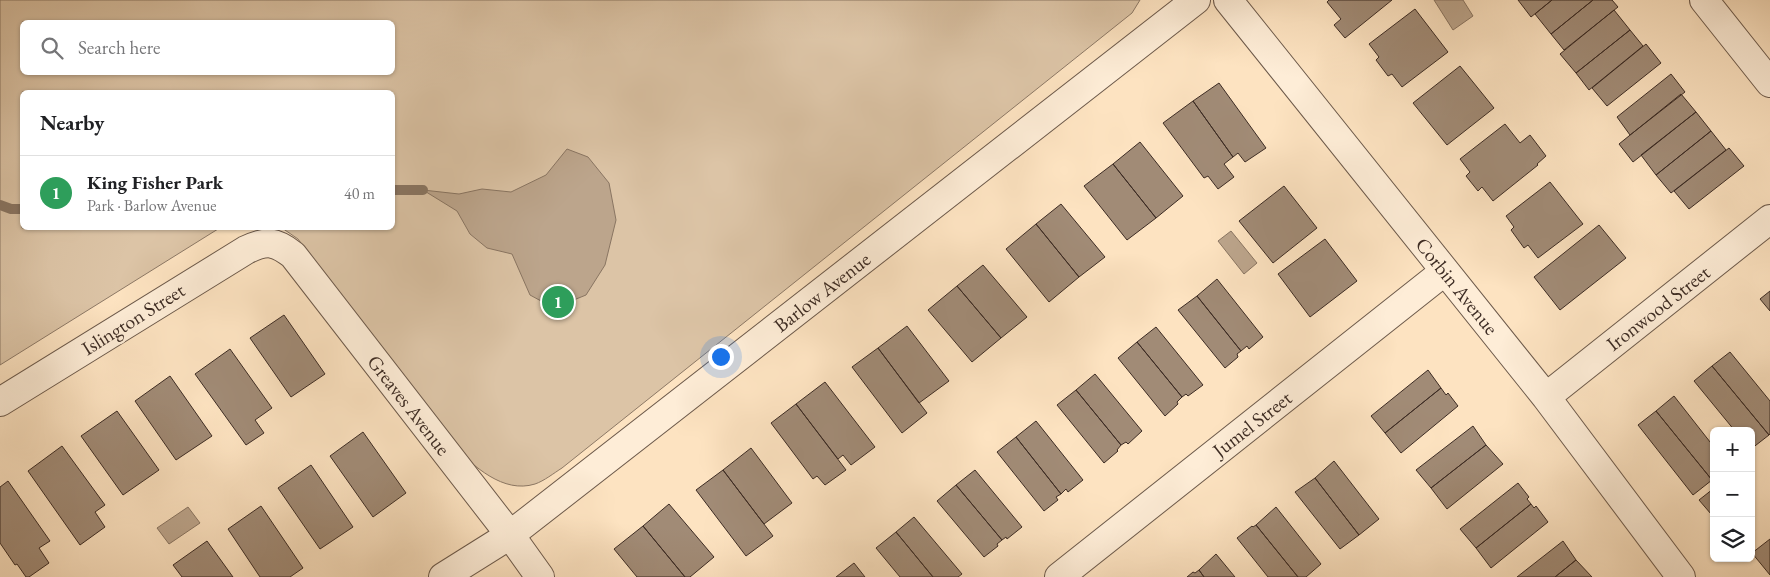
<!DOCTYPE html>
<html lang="en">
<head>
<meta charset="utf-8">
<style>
	:root { --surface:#fff; --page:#f2f2f2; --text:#202124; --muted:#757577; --line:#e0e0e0; --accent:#d93025 }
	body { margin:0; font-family:"EB Garamond",serif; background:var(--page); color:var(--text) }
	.controls { position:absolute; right:15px; bottom:15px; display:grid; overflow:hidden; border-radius:8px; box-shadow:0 1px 4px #0004 }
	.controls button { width:45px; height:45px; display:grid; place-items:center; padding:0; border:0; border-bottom:1px solid var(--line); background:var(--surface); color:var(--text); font:25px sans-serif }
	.you { position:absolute; left:720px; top:356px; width:18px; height:18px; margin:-12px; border:4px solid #fff; border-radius:50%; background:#1a73e8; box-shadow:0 0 0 8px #1a73e833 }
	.badge { display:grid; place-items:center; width:32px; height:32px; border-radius:50%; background:var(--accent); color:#fff; font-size:16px; font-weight:700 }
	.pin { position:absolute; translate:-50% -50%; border:2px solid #fff; box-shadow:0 1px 5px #0006 }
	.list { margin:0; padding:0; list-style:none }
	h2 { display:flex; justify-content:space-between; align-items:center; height:65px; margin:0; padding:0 20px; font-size:21px }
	h2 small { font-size:16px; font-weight:400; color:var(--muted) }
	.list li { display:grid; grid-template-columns:32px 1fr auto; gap:15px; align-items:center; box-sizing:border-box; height:75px; padding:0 20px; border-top:1px solid var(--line) }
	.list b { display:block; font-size:19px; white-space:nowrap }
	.list p { margin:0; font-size:16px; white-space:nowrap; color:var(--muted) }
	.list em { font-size:16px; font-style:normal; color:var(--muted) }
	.icon { flex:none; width:28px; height:28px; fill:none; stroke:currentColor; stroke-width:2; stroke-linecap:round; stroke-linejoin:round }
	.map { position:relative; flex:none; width:1770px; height:577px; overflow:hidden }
	.search { position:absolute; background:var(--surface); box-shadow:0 1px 4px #0004; left:20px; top:20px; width:375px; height:55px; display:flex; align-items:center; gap:12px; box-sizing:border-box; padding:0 18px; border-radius:8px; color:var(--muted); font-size:19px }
	.panel { position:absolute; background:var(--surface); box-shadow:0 1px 4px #0004; left:20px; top:90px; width:375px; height:140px; border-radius:8px }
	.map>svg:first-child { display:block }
	.green { fill:#dcc4a6; stroke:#8c7865; fill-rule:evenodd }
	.water { fill:#bca58c; stroke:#897562 }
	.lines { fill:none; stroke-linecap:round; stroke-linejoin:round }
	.stream { stroke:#897562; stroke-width:10 }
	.building { fill:#a18b76; stroke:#3d2c24 }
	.minor-casing { stroke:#6d5a4b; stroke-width:30 }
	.minor { stroke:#feedd7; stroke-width:28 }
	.labels { text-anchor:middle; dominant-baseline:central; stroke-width:4.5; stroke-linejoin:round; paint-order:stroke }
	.street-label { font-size:20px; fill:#3d2c24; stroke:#feedd7 }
</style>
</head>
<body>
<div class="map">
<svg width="1770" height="577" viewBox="0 0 1770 577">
	<rect width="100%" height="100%" fill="#fde3c1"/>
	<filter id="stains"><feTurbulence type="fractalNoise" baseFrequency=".004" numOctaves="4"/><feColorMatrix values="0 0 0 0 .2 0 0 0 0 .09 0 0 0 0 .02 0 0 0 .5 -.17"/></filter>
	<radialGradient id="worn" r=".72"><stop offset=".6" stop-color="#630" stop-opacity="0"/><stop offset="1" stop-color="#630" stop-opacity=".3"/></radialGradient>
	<!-- green -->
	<path class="green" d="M0,0H1140L1132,13L562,468C554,473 544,481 535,484C503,494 474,466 453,446L298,239L282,228H392V92H22V228H227L218,229L0,365ZM22,22H392V72H22Z"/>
	<!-- water -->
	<path class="water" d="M1434,0H1463L1473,16L1453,30Z
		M567,149L588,157L609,183L616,220L605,265L586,295L554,308L530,295L512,254L487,248L470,234L457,211L423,190L459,194L482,189L511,192L546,175Z
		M1231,231L1257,263L1244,274L1218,241Z
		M188,507L200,523L169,544L157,528Z"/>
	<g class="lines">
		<!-- stream -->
		<path class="stream" d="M392,190H423
			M0,205L11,209H22"/>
	</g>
	<!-- building -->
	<path class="building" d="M1329,0H1392L1345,38L1334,25L1341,19L1327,2Z
		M1518,0H1552L1531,17Z
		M1552,0H1593L1551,34L1535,14Z
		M1593,0H1612L1618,7L1564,50L1551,34Z
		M1415,9L1448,52L1402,87L1392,74L1388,76L1376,60L1379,57L1369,44Z
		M1614,10L1630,30L1576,73L1560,54Z
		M1630,30L1643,46L1589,90L1576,73Z
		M1646,44L1661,63L1607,106L1592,88Z
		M1460,66L1494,108L1447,145L1413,103Z
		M1671,74L1685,92L1630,135L1617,117Z
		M1219,83L1266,148L1245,162L1238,153L1233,157L1193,101Z
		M1681,94L1696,112L1633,162L1619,144Z
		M1193,101L1233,157L1224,164L1234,177L1218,189L1208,176L1204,178L1163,123Z
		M1696,112L1711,131L1656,175L1641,155Z
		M1505,124L1520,143L1530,135L1546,156L1537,164L1538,165L1493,201L1482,187L1478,191L1466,176L1470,172L1460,159Z
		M1711,131L1726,150L1671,193L1656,175Z
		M1140,142L1183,196L1156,218L1113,164Z
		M1729,148L1744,166L1689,209L1674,191Z
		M1113,164L1156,218L1127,240L1084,186Z
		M1550,182L1583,224L1538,258L1528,245L1524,248L1511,230L1514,227L1506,216Z
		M1284,186L1317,228L1273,263L1239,221Z
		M1061,204L1105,257L1079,277L1036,224Z
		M1036,224L1079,277L1049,302L1006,249Z
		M1599,225L1626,258L1560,310L1534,277Z
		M1325,239L1357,281L1310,317L1278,274Z
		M983,265L1027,317L1001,338L957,286Z
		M1217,279L1263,337L1249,349L1247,346L1241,351L1197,296Z
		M957,286L1001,338L972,362L928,310Z
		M1770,291V311L1760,299Z
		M1197,296L1241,351L1237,354L1238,357L1225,368L1178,310Z
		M284,315L325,374L291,397L250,338Z
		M907,326L949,381L919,403L878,348Z
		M1156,327L1203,385L1188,396L1186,394L1182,397L1137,342Z
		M1137,342L1182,397L1177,402L1178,404L1165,416L1118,358Z
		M878,348L927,413L902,433L852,367Z
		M230,349L272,408L255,420L264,433L246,445L195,374Z
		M1730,352L1770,401V434L1769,435L1712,366Z
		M1712,366L1769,435L1751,449V431H1735L1694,381Z
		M1428,370L1441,388L1385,433L1371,416Z
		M1095,374L1142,431L1128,444L1126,442L1121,445L1076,390Z
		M170,376L212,436L176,460L135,401Z
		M825,382L875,447L851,465L843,455L838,459L796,404Z
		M1441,388L1446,395L1448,393L1458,406L1401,453L1385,433Z
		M1076,390L1121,445L1117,450L1118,451L1104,463L1057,405Z
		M1674,396L1714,447V479L1712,480L1656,411Z
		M796,404L846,470L825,485L817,476L813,479L771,423Z
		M117,411L159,470L123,495L81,436Z
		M1656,411L1712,480L1693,495L1638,425Z
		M1036,421L1083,480L1068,492L1066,489L1061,494L1016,437Z
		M1473,426L1486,445L1431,488L1416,470Z
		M363,432L406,493L373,517L330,456Z
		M1016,437L1061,494L1056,497L1058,500L1044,511L997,452Z
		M1486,445L1503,464L1447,509L1431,488Z
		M62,446L105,505L95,512L105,527L80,545L28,471Z
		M751,448L792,503L764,524L723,470Z
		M1334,461L1379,519L1359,535L1315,478Z
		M311,465L353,527L320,549L278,488Z
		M723,470L773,536L746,556L696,490Z
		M975,470L1022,527L1007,539L1006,537L1002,540L956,485Z
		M1315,478L1359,535L1340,549L1295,492Z
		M8,481L50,541L39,548L49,563L29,577H26L17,564L15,565L0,543V487Z
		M1518,483L1529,497L1527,499L1531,504L1476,548L1460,529Z
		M956,485L1002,540L997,544L998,546L984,557L937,501Z
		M1713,489L1714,512L1711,514L1699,500Z
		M669,504L714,557L690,577H685L643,526Z
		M1531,504L1534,508L1536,506L1548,522L1491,568L1476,548Z
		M261,506L303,568L290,577H260L228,529Z
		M1276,507L1321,564L1306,577H1298L1256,525Z
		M914,517L962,574L958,577H933L896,532Z
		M1256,525L1298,577H1268L1237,538L1252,526L1253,527Z
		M643,526L685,577H637L614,549Z
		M896,532L933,577H900L876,548Z
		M1770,539V575L1752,553Z
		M207,541L233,577H182L173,565Z
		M1563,541L1576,560L1555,577H1517Z
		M1216,554L1235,577H1204L1199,570Z
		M1576,560L1592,577H1555Z
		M854,563L865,577H836Z
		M1199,570L1204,577H1187L1193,572L1195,573Z"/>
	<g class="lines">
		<!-- minor casing -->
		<g class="minor-casing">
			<path id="minor" d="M1228,0L1546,397L1681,577
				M1704,0L1770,83
				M1546,397L1770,219
				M0,402L246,250C267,240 275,241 293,255L510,535L540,577
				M443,577L510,535L1196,0
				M1059,577L1445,271"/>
		</g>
		<!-- minor -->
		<use href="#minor" class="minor"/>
	</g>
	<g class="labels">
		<!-- street labels -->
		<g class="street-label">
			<text transform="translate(1457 286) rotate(51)">Corbin Avenue</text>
			<text transform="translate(822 292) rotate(-38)">Barlow Avenue</text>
			<text transform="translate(1658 308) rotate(-38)">Ironwood Street</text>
			<text transform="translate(133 319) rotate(-32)">Islington Street</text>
			<text transform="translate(409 405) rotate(52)">Greaves Avenue</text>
			<text transform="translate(1252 424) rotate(-38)">Jumel Street</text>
		</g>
	</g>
	<rect width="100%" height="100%" filter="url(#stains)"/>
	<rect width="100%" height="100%" fill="url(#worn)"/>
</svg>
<div class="controls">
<button>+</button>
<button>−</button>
<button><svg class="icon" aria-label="layers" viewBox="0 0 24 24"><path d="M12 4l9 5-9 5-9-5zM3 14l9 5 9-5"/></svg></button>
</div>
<div class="you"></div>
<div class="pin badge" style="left:558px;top:302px;background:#2e9e5b">1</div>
<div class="search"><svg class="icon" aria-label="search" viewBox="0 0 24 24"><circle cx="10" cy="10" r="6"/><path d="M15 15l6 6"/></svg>Search here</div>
<section class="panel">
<h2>Nearby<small></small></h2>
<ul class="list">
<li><span class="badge" style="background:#2e9e5b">1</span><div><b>King Fisher Park</b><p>Park · Barlow Avenue</p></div><em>40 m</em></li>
</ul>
</section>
</div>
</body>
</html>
